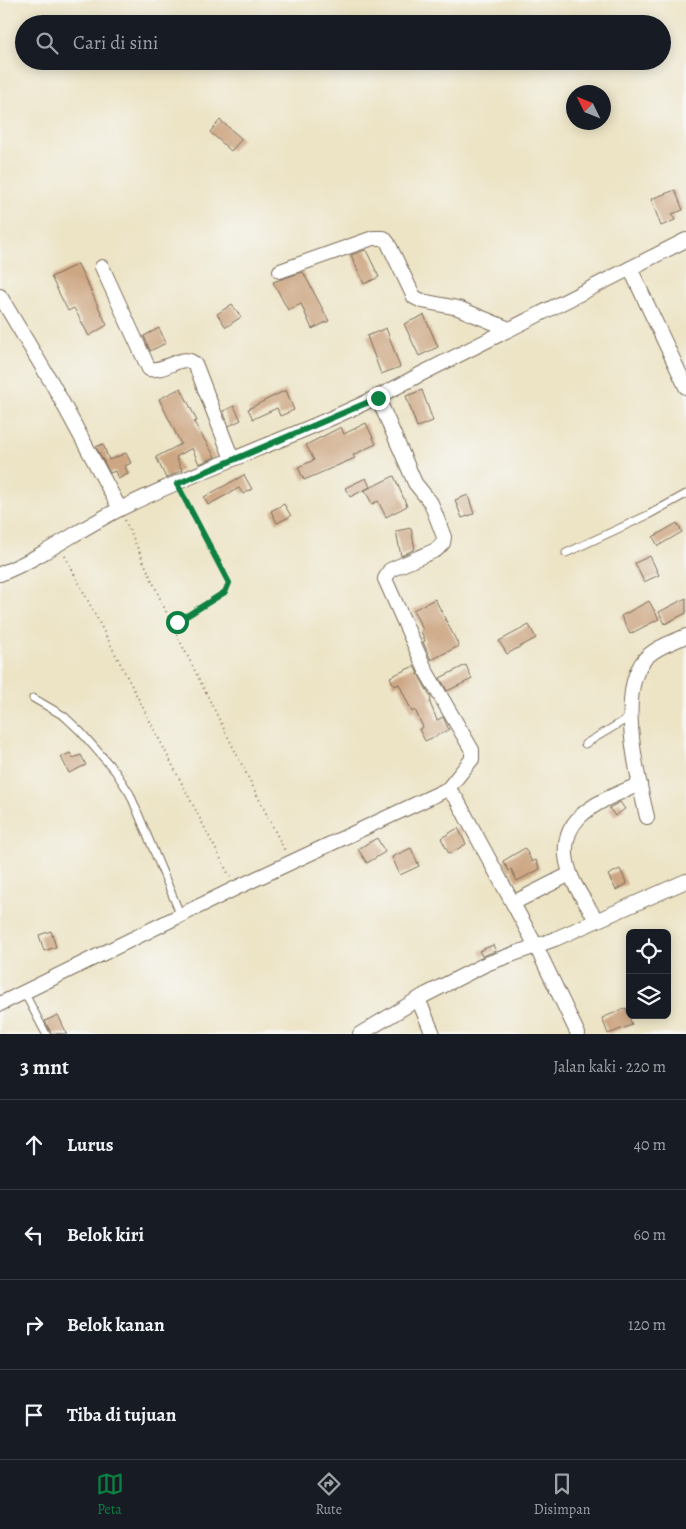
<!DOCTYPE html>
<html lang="id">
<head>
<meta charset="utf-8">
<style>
	:root { --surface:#171b24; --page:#20242c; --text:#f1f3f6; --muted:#9ea1a6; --line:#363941; --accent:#0b8043 }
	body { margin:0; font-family:Alegreya,serif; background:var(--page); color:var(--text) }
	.controls { position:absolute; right:15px; bottom:15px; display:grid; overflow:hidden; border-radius:8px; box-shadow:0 2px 12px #0003 }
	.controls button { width:45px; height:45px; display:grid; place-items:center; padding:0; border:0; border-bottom:1px solid var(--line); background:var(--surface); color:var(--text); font:25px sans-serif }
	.compass { position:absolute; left:566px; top:85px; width:45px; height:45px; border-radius:50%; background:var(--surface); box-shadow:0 2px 12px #0003; rotate:313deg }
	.stop { position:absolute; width:15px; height:15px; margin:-11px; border:4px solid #0b8043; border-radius:50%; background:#fff }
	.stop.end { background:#0b8043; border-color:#fff; box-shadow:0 1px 5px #0008 }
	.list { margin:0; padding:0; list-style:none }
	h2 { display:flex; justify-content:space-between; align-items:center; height:65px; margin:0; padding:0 20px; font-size:21px }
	h2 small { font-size:16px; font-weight:400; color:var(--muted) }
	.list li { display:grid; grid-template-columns:32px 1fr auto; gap:15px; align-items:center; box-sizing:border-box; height:90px; padding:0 20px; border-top:1px solid var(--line) }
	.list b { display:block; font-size:19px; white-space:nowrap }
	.list em { font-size:16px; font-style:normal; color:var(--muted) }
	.icon { flex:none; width:28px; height:28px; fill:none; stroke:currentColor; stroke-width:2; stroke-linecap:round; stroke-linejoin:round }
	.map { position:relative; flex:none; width:686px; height:1034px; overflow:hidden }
	.search { position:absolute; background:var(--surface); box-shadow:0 2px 12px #0003; left:15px; right:15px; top:15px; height:55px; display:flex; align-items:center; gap:12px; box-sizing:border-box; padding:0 18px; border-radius:28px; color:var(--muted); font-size:19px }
	.sheet { height:425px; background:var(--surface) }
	nav { display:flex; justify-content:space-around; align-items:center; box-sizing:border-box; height:70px; border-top:1px solid var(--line); background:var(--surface); font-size:14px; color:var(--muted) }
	nav a { display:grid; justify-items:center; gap:2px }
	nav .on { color:var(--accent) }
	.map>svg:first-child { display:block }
	.building { fill:#cda784 }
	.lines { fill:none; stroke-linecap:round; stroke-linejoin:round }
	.lane-casing { stroke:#796b59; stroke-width:9 }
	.street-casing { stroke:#796b59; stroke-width:16 }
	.path { stroke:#796b59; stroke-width:2; stroke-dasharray:1 4; stroke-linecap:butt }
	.lane { stroke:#fff; stroke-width:7 }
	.street { stroke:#fff; stroke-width:14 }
	.route { stroke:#0b8043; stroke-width:6 }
</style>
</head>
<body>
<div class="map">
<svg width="686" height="1034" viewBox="0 0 686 1034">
	<rect width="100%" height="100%" fill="#f6f6f2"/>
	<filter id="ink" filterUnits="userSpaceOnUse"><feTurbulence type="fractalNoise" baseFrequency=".02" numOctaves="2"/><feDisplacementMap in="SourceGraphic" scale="10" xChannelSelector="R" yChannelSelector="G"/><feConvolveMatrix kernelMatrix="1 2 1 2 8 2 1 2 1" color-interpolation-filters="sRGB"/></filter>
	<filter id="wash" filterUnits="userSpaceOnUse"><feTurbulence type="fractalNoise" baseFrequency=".0096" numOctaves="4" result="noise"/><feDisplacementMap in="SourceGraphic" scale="20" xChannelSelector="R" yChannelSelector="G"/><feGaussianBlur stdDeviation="1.12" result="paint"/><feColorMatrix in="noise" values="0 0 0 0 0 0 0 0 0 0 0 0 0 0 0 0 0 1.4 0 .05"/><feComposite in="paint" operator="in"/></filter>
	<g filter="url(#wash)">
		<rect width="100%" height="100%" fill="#ede4c6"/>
		<g id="blocks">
			<!-- building -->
			<path class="building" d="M220,120L242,139L231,151L210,132Z
				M675,190L683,210L672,214L675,220L661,226L651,199Z
				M366,250L379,277L364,284L351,255Z
				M78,264L107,325L89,336L74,308L68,311L51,277Z
				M303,272L329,321L312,329L301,304L288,310L273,282Z
				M232,304L241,317L226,327L217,314Z
				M424,315L438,347L419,356L404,324Z
				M159,328L166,343L150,351L144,336Z
				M386,328L400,367L381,374L367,336Z
				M181,388L197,421L194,422L215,457L199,464L192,448L176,457L182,470L166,478L156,457L181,444L159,399Z
				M286,390L294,410L280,416L277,408L253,419L248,409Z
				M422,390L433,421L417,427L406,396Z
				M234,406L241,420L229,426L223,411Z
				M366,423L376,444L353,455L355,458L304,480L298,467L314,460L306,445L341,427L344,434Z
				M103,444L109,460L126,453L131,463L125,466L128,474L118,479L115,471L110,473L96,447Z
				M244,475L252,489L243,494L239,488L208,505L204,497Z
				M394,476L407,506L386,517L378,501L372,504L365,490Z
				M366,478L370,487L350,497L345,488Z
				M468,495L474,514L462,518L455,500Z
				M284,504L291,516L277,523L271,511Z
				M677,523L682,532L658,546L653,537Z
				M411,528L415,549L401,556L396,531Z
				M650,556L659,575L644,582L635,563Z
				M686,598V613L665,624L659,612Z
				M435,599L459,646L431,660L423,642L425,641L421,631L423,630L413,610Z
				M649,601L659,619L630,634L621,616Z
				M529,625L536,638L507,654L499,641Z
				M466,665L472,679L447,691L440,678Z
				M414,666L431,698L430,703L437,720L443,717L449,730L425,741L419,729L423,727L415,710L412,712L399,684L394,686L390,677Z
				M70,753L73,758L81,755L86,765L69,773L61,757Z
				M620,802L625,809L615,816L609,808Z
				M458,828L466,844L449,854L441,838Z
				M377,838L385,852L367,863L358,849Z
				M411,848L419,866L400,875L392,857Z
				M525,848L532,862L536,860L540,869L517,881L511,869L509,871L503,861Z
				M620,869L627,884L616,890L608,875Z
				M51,931L56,947L44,951L39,935Z
				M493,945L496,951L482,956L479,951Z
				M626,1008L632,1025L608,1034L602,1018Z
				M58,1015L67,1034L51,1033L45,1021Z"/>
		</g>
	</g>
	<g filter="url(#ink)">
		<use href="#blocks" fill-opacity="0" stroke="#796b59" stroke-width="1"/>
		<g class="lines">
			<!-- lane casing -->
			<g class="lane-casing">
				<path id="lane" d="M566,553L648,515L686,494
					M33,698L64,716L80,731L115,771L130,794L181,916
					M585,744L630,717
					M24,992L46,1034"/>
			</g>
			<!-- street casing -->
			<g class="street-casing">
				<path id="street" d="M102,267L149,369C165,373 185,350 196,366L232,459
					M630,268L686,387
					M280,271L373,238H384L388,243L414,297L422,301L458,308L509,329
					M0,296L53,385L120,509
					M378,398L415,483L431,503L444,537L443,543L436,550L390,570L385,579L427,673L472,750V759L448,789L457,800L536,946L578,1034
					M0,574C43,557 79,529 120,509C218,460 323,429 419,375L686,240
					M647,817C638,779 614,684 649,655C659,646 673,642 686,636
					M513,903L570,874
					M596,920C588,905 575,889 570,873C551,818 598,802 640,784
					M418,999L433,1034
					M0,1004L236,888L448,789
					M360,1034L423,996L486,964L555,939L686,881"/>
			</g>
			<!-- path -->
			<path class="path" d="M125,520L172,625L285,851
				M65,556L230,877
				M172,625L220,595L229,587L225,571L183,494"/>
			<!-- lane -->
			<use href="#lane" class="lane"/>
			<!-- street -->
			<use href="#street" class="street"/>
		</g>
	</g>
	<g class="lines" filter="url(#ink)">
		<!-- route -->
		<path class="route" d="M177,622L225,592L229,583L177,484L378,398"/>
	</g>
</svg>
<div class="controls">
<button><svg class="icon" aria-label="locate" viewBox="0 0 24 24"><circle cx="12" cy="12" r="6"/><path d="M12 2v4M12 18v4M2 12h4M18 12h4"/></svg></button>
<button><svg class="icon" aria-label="layers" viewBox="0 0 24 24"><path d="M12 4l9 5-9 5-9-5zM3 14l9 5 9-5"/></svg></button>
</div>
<svg class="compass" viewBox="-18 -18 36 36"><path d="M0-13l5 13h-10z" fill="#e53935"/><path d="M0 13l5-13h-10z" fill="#9ea1a6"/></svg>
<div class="stop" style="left:177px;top:622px"></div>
<div class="stop end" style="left:378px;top:398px"></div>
<div class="search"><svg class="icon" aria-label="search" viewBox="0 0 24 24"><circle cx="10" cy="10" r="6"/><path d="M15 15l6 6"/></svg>Cari di sini</div>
</div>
<section class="sheet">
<h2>3 mnt<small>Jalan kaki · 220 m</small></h2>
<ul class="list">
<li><svg class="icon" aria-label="ahead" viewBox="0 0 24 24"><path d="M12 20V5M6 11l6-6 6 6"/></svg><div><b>Lurus</b></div><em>40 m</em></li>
<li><svg class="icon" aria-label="left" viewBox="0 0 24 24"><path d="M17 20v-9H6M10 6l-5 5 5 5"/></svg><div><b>Belok kiri</b></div><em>60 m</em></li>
<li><svg class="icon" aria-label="right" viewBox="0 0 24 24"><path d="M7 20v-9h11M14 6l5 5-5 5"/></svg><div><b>Belok kanan</b></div><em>120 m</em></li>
<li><svg class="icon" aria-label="arrive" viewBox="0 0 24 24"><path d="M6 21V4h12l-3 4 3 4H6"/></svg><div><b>Tiba di tujuan</b></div></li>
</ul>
</section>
<nav>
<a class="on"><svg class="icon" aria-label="map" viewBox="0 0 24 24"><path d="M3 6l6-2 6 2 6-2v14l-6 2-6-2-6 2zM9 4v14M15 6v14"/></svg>Peta</a>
<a><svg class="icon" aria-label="directions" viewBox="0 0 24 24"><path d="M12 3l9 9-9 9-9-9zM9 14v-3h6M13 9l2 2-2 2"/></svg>Rute</a>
<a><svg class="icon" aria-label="saved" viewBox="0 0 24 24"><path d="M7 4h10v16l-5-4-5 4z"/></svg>Disimpan</a>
</nav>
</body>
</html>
